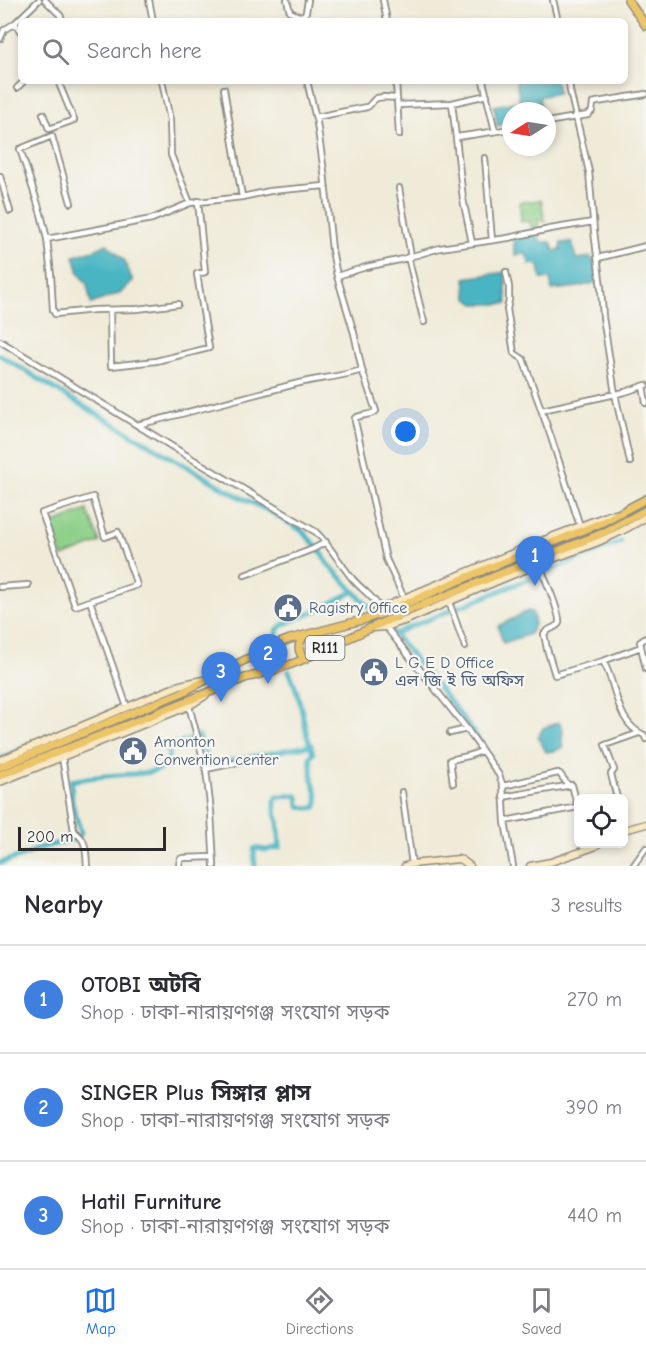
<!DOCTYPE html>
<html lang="en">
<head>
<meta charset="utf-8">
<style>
	:root { --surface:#fff; --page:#f2f2f3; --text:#2b2b33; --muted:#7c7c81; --line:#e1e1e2; --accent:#1a73e8 }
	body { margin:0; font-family:"Comic Neue","Noto Sans Bengali",sans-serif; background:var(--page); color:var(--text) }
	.controls { position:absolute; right:18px; bottom:18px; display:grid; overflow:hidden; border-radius:9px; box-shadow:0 3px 9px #0003 }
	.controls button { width:54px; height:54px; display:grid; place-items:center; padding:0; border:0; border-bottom:2px solid var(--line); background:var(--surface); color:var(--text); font:30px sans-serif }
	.compass { position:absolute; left:502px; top:102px; width:54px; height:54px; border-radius:50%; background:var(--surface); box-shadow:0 3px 9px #0003; rotate:258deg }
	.scale { position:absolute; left:18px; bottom:15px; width:148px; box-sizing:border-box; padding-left:6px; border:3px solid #2b2b2b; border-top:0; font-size:16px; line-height:21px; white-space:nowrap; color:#2b2b2b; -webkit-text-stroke:4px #f6f6f2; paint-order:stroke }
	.you { position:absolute; left:406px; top:432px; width:21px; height:21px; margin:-15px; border:4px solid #fff; border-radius:50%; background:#1a73e8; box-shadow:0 0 0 9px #1a73e833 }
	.badge { display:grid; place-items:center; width:39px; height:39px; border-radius:50%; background:var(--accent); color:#fff; font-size:20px; font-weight:700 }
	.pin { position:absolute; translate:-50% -50px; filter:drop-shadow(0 2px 3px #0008) }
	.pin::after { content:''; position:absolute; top:32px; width:21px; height:18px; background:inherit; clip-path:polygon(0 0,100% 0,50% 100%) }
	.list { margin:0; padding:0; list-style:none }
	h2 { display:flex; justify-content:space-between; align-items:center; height:78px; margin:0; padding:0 24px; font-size:26px }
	h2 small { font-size:20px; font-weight:400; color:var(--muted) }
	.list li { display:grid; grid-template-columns:39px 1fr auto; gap:18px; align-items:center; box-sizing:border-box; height:108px; padding:0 24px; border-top:2px solid var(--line) }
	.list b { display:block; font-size:22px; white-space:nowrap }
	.list p { margin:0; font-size:20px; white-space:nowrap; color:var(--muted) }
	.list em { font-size:20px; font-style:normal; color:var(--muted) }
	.icon { flex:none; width:33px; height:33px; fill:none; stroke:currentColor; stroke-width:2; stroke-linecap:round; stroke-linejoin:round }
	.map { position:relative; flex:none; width:646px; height:866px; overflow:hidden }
	.search { position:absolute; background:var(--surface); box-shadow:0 3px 9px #0003; left:18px; right:18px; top:18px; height:66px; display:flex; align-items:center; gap:15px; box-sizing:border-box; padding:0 21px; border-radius:9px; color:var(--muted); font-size:22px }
	.sheet { height:402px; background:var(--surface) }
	nav { display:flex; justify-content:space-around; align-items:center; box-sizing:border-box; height:84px; border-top:2px solid var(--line); background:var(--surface); font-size:16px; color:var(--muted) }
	nav a { display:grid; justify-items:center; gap:3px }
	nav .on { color:var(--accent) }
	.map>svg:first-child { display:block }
	.green { fill:#8ed089; stroke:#5c7e5a; stroke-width:1.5 }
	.water { fill:#48b5c3; stroke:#3a7077; stroke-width:1.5 }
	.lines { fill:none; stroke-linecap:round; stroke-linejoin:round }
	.stream { stroke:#48b5c3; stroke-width:1.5 }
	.canal { stroke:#48b5c3; stroke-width:5 }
	.street-casing { stroke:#8e8b82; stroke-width:8 }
	.secondary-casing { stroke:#8e8b82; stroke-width:9 }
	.primary-casing { stroke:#8e8b82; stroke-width:10 }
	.street { stroke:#fff; stroke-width:4.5 }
	.secondary { stroke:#f8e8c3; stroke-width:6 }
	.primary { stroke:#edc569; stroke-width:7 }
	.labels { text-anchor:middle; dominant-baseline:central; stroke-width:4.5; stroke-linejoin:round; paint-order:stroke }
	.shield { fill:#f6f6f2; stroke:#686867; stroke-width:1.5 }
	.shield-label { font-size:15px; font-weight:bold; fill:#2b2b2b }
	.service-label { font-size:16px; fill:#4e5e75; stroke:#f6f6f2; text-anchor:start }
</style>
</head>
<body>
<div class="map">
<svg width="646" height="866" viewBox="0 0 646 866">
	<rect width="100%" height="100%" fill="#f6f6f2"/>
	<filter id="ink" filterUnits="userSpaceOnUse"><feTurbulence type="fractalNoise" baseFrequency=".0167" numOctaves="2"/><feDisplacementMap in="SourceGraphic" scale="12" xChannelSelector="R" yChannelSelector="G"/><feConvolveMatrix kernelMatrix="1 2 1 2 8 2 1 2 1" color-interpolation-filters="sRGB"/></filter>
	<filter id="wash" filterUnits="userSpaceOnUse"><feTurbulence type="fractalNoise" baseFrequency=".008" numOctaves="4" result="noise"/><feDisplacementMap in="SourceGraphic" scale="24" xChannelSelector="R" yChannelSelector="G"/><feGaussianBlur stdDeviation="1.35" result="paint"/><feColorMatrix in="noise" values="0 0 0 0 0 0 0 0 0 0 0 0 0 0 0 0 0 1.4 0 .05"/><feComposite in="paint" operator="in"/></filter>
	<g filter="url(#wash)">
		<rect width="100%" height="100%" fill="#f0ebd9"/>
		<!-- green -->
		<path class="green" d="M541,200L545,221L538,220V229L532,231L530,221L521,222L520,202Z
			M87,510L100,542L63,557L50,525Z"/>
		<!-- water -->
		<path class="water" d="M516,81H556L558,93L539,97L542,111H511V123L497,126L494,106L520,101Z
			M536,232L541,242H551L554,251L561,250V243L572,242L576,259L591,257L592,261L597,260L598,282L578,287L552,290L550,279H541L539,265L530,264L526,254L515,255L513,238Z
			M107,244L124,260L133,281L120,293L91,304L87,284L79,273L74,256L97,249Z
			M505,272L507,304H475L467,298L465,278Z
			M528,611L532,612C536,621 534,626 530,634L503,643L498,626Z
			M559,722L563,731L562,742L563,747L555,751L546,752L538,737L543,728Z"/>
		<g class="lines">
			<!-- stream -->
			<path class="stream" d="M0,756L55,734"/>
			<!-- canal -->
			<path class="canal" d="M0,355L66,396L236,495L271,512L301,530L320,550L328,564L373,611
				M390,629L452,704L484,747
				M395,634L407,628L621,542
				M277,641V630L283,625L320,609L354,591
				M0,863L28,854L39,848L76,839L81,833L72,803L71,781C86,778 102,776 118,775C141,773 148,775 169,765L168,748L176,744L199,736L209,765L311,745
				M255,866L254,849L255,848L266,850L280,847L278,821L275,811V801L277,797L293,795L298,796L299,806C303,808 312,809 316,807C320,792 314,791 312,778C311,771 311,764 310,757L313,754C312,747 309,742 307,736C302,713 299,692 289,671"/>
		</g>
	</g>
	<g filter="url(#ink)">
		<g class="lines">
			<!-- street casing -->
			<g class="street-casing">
				<path id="street" d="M45,0L60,15L63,21
					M149,0L153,21
					M287,0L290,12L299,16L304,15L306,12L308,0
					M383,0L387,21
					M553,0L558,21
					M21,32L15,23L39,0
					M0,39L4,30L15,23
					M162,81L170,120L171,155L190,203L242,197L270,191L325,186
					M307,81L317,123L324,172L332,250L337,276L354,333L362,370L376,411C370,416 362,414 355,418V421L386,559L404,598
					M396,81L399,135
					M483,81L495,131
					M569,81L570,91L589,172L594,231L601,288L603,317L615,394L630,462
					M17,88L24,81
					M224,89L242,197
					M452,103L463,199L472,243
					M398,105L452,103L487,95
					M43,114L49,129L74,120L58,81
					M316,117L367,107C370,106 371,103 374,100C378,95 391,98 397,98
					M547,122L588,115L592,111L593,103L597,102L646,94
					M457,137L511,129
					M485,158L492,240
					M0,176L10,211
					M399,188L411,257
					M71,203L52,136L20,149L41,214L47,239L152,219L190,203
					M47,239L51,275L53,310L55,314L94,310L137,309L178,304
					M408,257L424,322
					M598,258L646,246
					M506,272L509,287V300L507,309L514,353L523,359L551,437L580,526
					M337,276L366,267L399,260L440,248L508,238L550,229L593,222
					M110,310L111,366L156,361L209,348L197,274L205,272L198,201
					M0,341L194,460L316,532C330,546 339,562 351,577C360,589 374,596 380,609
					M643,386L646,403
					M542,410L625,392L646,385
					M137,425C191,412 244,397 299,383C320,378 341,377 362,370
					M93,497L105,537L118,532L137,585L75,606L42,513Z
					M539,564C543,573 561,615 559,623C557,628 548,628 544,634L547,649L555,675L603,661L641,647
					M245,575L313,549L326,542
					M0,587L28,585
					M90,601L127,707
					M449,602L465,647
					M386,627L467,729L499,775L503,786L505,822L513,866
					M646,638L640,642L646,669
					M603,661C617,684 615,723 644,735L646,739
					M189,706L206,769L211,813L214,866
					M450,733L467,729
					M62,757L74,831C77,834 80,836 82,839C87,846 86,858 87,866
					M206,769L264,757
					M453,783L450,760L468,756L482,751
					M503,786L558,773L560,774L568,785
					M402,792L412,864
					M503,797L572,785L578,808
					M617,798L611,774L614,770L605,745L639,733
					M505,821L578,807
					M179,866L180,859L183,858L213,857
					M633,866L646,848"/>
			</g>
			<!-- secondary casing -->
			<g class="secondary-casing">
				<path id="secondary" d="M372,615L380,609L404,598L554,536L609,515L617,514
					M373,628L386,627L407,620C451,601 495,581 540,564C578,549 611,540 646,517
					M0,760L180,685L203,680
					M0,782L189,706L205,696
					M624,830L646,824
					M405,866L412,864L458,859L462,860L470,866
					M530,866L551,862L594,847L598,844"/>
			</g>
			<!-- primary casing -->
			<g class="primary-casing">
				<path id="primary" d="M628,0L646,26
					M303,637C298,644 297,652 305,659
					M260,652L269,655L272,658V664L266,672
					M0,767L183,692L272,646L290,639L366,619L384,613L484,570L601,523L646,499
					M0,775L245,678C270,672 295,665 318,652L410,610L603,533L646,510"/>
			</g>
			<!-- street -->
			<use href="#street" class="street"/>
			<!-- secondary -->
			<use href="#secondary" class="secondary"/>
			<!-- primary -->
			<use href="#primary" class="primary"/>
		</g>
	</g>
	<!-- icons -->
	<defs>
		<g id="civic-disc" transform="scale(1.5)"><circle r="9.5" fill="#5c6f8a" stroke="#f6f6f2"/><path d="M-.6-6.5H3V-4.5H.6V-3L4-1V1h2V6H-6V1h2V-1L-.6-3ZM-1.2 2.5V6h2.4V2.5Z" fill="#fff"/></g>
	</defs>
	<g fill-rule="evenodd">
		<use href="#civic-disc" x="288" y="608"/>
		<use href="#civic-disc" x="374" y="672"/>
		<use href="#civic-disc" x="133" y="751"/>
	</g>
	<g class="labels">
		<!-- shield labels -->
		<rect class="shield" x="305.5" y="636" width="39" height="24" rx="4.5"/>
		<g class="shield-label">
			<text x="325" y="648">R111</text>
		</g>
		<!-- service labels -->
		<g class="service-label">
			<text x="309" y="608">Ragistry Office</text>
			<text x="395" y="663">L G E D Office<tspan x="395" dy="18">এল জি ই ডি অফিস</tspan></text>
			<text x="154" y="742">Amonton<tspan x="154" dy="18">Convention center</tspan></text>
		</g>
	</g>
</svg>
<div class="controls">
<button><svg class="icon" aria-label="locate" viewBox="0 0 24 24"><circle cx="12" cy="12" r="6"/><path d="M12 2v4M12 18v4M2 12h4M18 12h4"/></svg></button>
</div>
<svg class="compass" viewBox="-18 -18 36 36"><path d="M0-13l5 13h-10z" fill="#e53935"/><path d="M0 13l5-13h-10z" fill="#7c7c81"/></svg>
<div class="scale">200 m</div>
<div class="you"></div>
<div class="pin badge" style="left:535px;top:586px;background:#3f7fe0">1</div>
<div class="pin badge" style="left:268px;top:684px;background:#3f7fe0">2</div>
<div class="pin badge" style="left:221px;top:702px;background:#3f7fe0">3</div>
<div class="search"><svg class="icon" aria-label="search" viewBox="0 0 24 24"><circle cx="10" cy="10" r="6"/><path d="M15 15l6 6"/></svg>Search here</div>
</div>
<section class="sheet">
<h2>Nearby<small>3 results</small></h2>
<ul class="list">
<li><span class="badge" style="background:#3f7fe0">1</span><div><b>OTOBI অটবি</b><p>Shop · ঢাকা-নারায়ণগঞ্জ সংযোগ সড়ক</p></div><em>270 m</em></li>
<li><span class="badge" style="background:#3f7fe0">2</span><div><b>SINGER Plus সিঙ্গার প্লাস</b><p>Shop · ঢাকা-নারায়ণগঞ্জ সংযোগ সড়ক</p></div><em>390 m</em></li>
<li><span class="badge" style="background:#3f7fe0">3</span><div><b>Hatil Furniture</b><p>Shop · ঢাকা-নারায়ণগঞ্জ সংযোগ সড়ক</p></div><em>440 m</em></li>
</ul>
</section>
<nav>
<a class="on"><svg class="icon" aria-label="map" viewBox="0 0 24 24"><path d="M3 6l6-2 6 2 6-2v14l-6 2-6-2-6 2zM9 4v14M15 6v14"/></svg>Map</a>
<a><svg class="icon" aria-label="directions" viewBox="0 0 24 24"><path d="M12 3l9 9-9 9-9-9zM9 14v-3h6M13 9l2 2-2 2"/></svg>Directions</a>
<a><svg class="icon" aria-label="saved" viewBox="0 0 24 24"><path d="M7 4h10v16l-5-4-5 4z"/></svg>Saved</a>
</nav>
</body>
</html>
